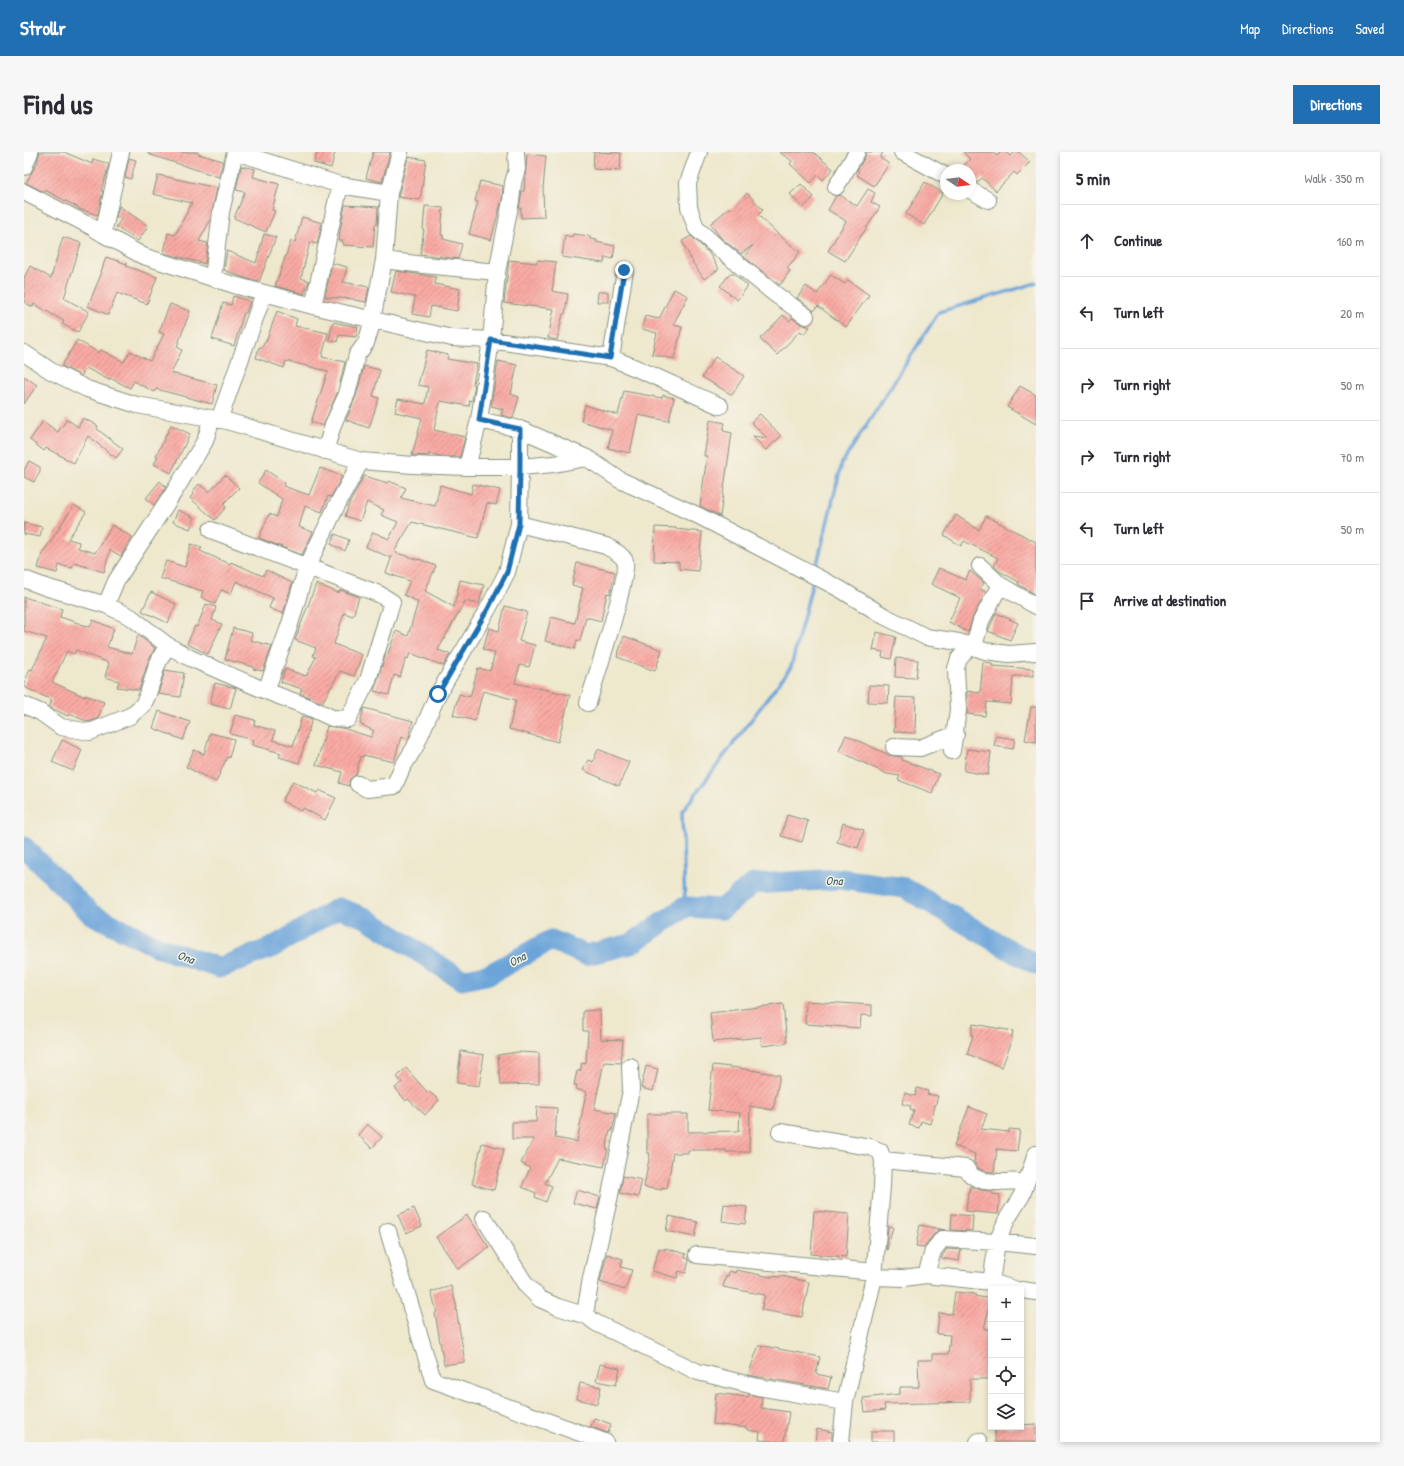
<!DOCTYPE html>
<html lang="en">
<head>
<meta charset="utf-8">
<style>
	:root { --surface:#fff; --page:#f7f7f7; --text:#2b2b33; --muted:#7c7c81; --line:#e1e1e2; --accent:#1f6fb2 }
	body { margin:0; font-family:"Patrick Hand",sans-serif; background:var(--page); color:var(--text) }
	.controls { position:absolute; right:12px; bottom:12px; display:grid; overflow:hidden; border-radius:0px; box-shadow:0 2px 6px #0003 }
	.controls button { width:36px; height:36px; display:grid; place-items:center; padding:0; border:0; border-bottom:1px solid var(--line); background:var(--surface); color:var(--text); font:20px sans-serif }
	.compass { position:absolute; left:916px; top:12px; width:36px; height:36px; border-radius:50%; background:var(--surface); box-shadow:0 2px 6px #0003; rotate:103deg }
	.stop { position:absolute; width:12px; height:12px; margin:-9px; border:3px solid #1f6fb2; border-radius:50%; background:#fff }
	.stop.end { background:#1f6fb2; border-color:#fff; box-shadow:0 1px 4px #0008 }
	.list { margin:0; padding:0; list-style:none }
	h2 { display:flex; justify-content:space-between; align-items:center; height:52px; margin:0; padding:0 16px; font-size:17px }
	h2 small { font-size:13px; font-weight:400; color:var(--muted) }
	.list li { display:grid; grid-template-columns:26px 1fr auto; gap:12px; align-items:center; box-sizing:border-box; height:72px; padding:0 16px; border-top:1px solid var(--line) }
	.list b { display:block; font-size:15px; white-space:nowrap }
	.list em { font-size:13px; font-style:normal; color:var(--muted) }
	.icon { flex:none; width:22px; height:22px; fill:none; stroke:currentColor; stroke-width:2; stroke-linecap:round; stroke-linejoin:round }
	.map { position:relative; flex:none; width:1012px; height:1290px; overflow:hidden; border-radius:0px }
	header { display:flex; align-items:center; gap:24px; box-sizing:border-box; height:56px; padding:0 20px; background:var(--accent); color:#fff }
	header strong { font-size:19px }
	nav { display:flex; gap:22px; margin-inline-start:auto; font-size:14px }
	.intro { display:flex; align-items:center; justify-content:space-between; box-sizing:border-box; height:96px; padding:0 24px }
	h1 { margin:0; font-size:28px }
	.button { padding:10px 18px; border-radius:0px; background:var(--accent); color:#fff; font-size:14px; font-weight:700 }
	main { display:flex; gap:24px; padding:0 24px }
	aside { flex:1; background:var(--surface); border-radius:0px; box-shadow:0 2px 6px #0003 }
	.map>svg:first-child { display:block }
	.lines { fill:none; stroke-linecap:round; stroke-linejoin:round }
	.stream { stroke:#6ca4da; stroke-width:3.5 }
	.river { stroke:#6ca4da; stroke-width:21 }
	.building { fill:url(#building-hatch) }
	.minor-casing { stroke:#869280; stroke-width:18 }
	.minor { stroke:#fff; stroke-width:16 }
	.route { stroke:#1f6fb2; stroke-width:5 }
	.labels { text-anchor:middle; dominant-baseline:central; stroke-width:3; stroke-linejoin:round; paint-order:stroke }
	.water-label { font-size:12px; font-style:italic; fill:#365c66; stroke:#f7f3e8 }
</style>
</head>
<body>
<header>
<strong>Strollr</strong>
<nav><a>Map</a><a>Directions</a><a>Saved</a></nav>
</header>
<div class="intro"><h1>Find us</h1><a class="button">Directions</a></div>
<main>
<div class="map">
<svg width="1012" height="1290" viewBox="0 0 1012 1290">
	<defs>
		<pattern id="building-hatch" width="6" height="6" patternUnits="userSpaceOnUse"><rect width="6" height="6" fill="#faaaa4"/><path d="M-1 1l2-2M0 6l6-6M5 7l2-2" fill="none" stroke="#ca8c86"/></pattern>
	</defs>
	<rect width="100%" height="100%" fill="#f7f3e8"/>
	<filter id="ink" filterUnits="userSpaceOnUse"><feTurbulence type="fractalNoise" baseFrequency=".025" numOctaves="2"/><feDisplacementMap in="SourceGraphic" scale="8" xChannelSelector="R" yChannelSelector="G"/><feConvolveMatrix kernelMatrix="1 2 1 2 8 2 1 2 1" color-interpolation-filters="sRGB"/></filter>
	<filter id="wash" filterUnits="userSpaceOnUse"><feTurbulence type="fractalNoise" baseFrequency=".012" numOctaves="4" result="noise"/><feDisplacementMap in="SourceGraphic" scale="16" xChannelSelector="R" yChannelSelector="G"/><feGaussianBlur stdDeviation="0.9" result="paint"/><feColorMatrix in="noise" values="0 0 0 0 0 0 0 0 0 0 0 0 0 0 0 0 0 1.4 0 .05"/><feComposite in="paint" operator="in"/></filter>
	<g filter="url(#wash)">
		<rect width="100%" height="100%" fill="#eee8cd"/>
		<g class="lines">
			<!-- stream -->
			<path class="stream" d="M791,420L818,311L915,160L1012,131
				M661,755L658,660L767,515L789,428"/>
			<!-- river -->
			<path class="river" d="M0,695L67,762L136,796L195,816L249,795L314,756L342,766L438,828L466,822L527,788L562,803L607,792L661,755L698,757L729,732L816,727L881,736L984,797L1012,812"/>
		</g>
		<g id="blocks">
			<!-- building -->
			<path class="building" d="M16,0H40L68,12L69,7L85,12L77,39H79L74,63L55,57V56L21,38L20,40L2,31L14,9H13Z
				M124,0H174V2L199,9L195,25L124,2Z
				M293,0H311L307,16L290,11Z
				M349,0H366L358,30L342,26Z
				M570,0L597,1L596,19L569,17Z
				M755,0H789L809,17L799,28L794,23L787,31L766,12L768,9Z
				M842,0H859L856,6L865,12L850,34L833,23L835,20L833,18L841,5Z
				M939,0H969L973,4L977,0H983L987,4L991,0H995L1006,10L993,23L990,20L972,39L958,26L953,31L946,24V18H936L946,7Z
				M503,2L522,4L519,37L520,65L497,66V56H495L498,39H500Z
				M384,5L402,8L396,48L374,45Z
				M105,6L112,8L107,27L101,25Z
				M217,14L231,17L229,25L255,32L248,58L251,59L242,80L210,66L221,40L212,38Z
				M134,23L193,36L186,69L175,89L184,91L181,112L140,101L144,81L151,83L168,51L129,42Z
				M456,29L479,34L478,47L467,88L445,82L454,50L451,49Z
				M901,30L919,41L900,73L882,62Z
				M777,32L790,45L779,56L766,42Z
				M844,37L851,41L847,50L856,55L821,109L804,99L822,69L804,58L812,44L816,43L833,54Z
				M723,41L739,58L734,63L755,83L776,100L763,116L766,119L756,133L720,105L729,93L717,102L697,86L686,72L705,56L706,57Z
				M321,53L354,55L353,73L351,72L349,95L319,93V89H315L316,79Z
				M95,54L124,74L114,89L92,75L98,66L92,65Z
				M401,54L419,56L417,83H419V87L438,92L434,107L396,102L400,78H399Z
				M278,65L298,71L293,92L286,90L277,126L285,129L280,142L251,134L267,89L271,90Z
				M240,82L252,85L235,130L218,125L200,118L203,99L232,111Z
				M549,82L566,84V87L573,88L572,90L591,94L589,107L581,105L580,111L538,105L541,83L548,85Z
				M667,84L680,96L681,99L683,98L695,117L680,127L669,111L658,89Z
				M39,85L57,91L40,146L65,160L54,180L38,172L40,169L10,152L9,155L0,150V126L6,114L27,126Z
				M82,105L103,112L102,114L133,125L123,152L93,141L84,163L64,154L78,120H77Z
				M485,108L512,111L513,108L532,110L528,139L544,142L541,162H539L533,188L524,186L530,157L480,151Z
				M308,111L323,115L319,130L345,135L342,150L330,148V147L301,145Z
				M372,119L412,125L411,132L436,137L433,159L407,154L405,165L388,162L391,145L367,140Z
				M706,122H710L724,134L713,148L696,134Z
				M807,123L821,132L824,128L845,143L822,175L794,154L790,159L773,146L782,134L793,142Z
				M650,137L664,144L649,173L658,175L650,207L628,202L633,181L618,177L621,164L635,167Z
				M574,140H584V150H573Z
				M209,144L226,149L222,161H220L210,194L188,187L199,151L207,153Z
				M146,152L166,159L153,195L158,198L147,221L193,233L188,252L132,237L130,240L110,229L106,236L86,226L85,228L62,216L57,224L38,214L53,188L75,201L77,198L100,210L106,199L126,209L140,182L135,180Z
				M253,159L273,167L271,174L304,181L298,205L321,210L314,239L299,274L287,270L304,219L262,209L260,216L232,206L235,195L238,196L241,189L242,190Z
				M759,163L765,169L768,166L777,172L786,175L780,182L776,179L753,203L736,187Z
				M309,170L334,175L332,185L315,183L313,190L305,188Z
				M403,198L424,203L423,207L453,212L449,232L451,233L448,249L446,248L445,254L416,249L410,278L441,285L436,305H420L405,301V304L388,303L398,266L371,260L374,247L401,252L404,235L394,233Z
				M691,205L720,224L708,243L678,225Z
				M474,209L493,213L487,242L495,245L489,266L477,263L479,257L467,254Z
				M340,214L356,218L349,244L355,246L345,276L322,268L332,244Z
				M0,224L13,233L0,252Z
				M996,234L1012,243V272L983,255Z
				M600,239L638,246L639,243L650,246L645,269L614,263L606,301L584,296L588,278L557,269L561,253L594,263Z
				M736,262L757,284L742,298L728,284L743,286L727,270Z
				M59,266L74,274L73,277L99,297L92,306L64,284L50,311L22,296L20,299L6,288L19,269L34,280L43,267L54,275Z
				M686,268L701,271L699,279L708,281L696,364L676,354L683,304H680Z
				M147,273L166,282L147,321L130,312L134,305L132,304Z
				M5,309L16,315V319L10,330L0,325V318Z
				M296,316L318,324L307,345L304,344L298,360L281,354L275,375L289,380L278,403L235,386L245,362L253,365L258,347L234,331L242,318L261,331L259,334L285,343Z
				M201,323L215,336L199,352L202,355L191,368L166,346L170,341L169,339L175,332L185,340Z
				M340,324L364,331L365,329L382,336L377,346L411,354L416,333L447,342L449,332L476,338L472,353L463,351L454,386L388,370L370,400L395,408V407L412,414L401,439L430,455L436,428L460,433L455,452L441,449L414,498L426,502L420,514L386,501L384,507L382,506L376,525L370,523L365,543L350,539L352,533L362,501L364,502L372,479L384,484L394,450L380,443L386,429L362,421L368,404L367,406L342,395L349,380L365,387L374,370L357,363L360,358L343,350L336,369L321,364L325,352Z
				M136,329L142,335L130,353L122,346Z
				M50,353L62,360L44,387L55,390L54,396L71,401L88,373L108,385L97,404L86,398L80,420L50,411L48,416L35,413L33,421L14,416L18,402Z
				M154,358L171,366L166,377L149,370Z
				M932,363L955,378L962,364L1012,390V443L994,432L995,430L977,420L970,414L974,406L940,389L937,394L920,383Z
				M0,371L18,375L16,385L0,382Z
				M631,375L652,376V377L678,380L674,419L655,417V410L630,409Z
				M311,382L325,388L321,399L307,392Z
				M167,392L178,395L176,399L206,412L207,410L239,424L242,418L268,431L259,462L245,456L249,446L212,429L207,442L197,438L191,452L177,445L179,439L136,426L142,409L161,415Z
				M553,411L591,420L586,442L583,441L577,469L562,465L556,489L553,488L551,497L521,489L527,465L551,471L559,436L548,433Z
				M915,416L941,428L946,419L960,431L956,437L962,440L949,465L944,480L925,470L936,446L907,432Z
				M292,432L315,441L316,438L335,445L329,464L320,461L310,492L338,503L330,524L316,519L298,551L276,541L278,537L257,530L261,517L282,524L292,505L289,504L292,496L271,488Z
				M127,440L152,452L144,471L118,459Z
				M0,445L38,457L36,465L66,475L69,468L90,477L83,495L108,502L114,483L131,496L124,510L115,538L93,535L95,529L81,525L85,511L52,498L50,502L43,499L28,530L61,545V543L80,550L74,566L65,570L45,562L44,564L25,555L28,548L0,535V531L6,517L8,518L23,486L0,479Z
				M182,452L192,455L188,468L198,472L184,502L163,492L171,474L173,475Z
				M481,454L503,460L495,489L511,493L505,515L496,513L491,531L546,543L534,590L485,577L492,548L459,539L451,569L429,563L435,542L446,545L454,516L466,519L471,501L459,497L465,476L475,479Z
				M972,461L994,471L986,488L964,479Z
				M209,476L228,481L226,488L248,494L239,519L229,517L230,515L201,507Z
				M853,480L872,485L867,507L858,505L859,500L849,498Z
				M600,484L638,498L631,519L593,505Z
				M872,506L894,508L892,526L871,525Z
				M959,510L968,511V514L1009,517V524H989L987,552L963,550L961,564L943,562V539L956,541Z
				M141,518L160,521L156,545L134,542Z
				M191,531L212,536L206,557L186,552Z
				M845,533L865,534L864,551L844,550Z
				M872,545L892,546L891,581L870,580Z
				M1007,555H1012V590L1001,588Z
				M340,556L389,569L385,585L384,587L377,585L370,610L339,603V605L337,604L332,623L326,627L325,634L315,631L318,620L292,613L303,574L318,576L347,585L350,579L336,572Z
				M135,559L166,570L159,588L129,576Z
				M211,563L231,568L230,573L251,579L249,588L269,594L278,564L288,567L275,611L255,605L257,601L228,593L229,588L206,582Z
				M186,581L210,587L205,606L203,605L192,630L162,615L170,598L180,602Z
				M822,583L865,603L878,605V608L915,622L908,641L874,628L876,624L863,622L815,599Z
				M972,584L991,587L989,597L970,594Z
				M38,588L58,598L49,619L28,610Z
				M574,597L605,610L595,634L559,618L564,608L569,610Z
				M943,597L967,600L964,623L940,619Z
				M269,629L293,641L295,638L312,646L301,668L279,656L277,659L258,649Z
				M763,663L784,669L778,690L757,684Z
				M819,671L840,678L834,696L813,690Z
				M782,849L848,853V864L837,863L836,876L781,872Z
				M759,852L763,891L738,894L737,885L689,890L686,861Z
				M576,858L577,887L599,888L597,911L580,910L570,957L592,961L588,979H586L582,997H584L580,1015L534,1006L521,1031L528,1034L522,1050L511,1045L512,1041L498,1035L506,1016L497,1011L510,987H488V970H512L513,955L533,956L531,986L553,990L562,940L552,937L553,933H550L553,919H556L558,911L562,912L564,879H559V859Z
				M949,872L989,879L986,894L978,915L943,902L949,883H947Z
				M437,899L460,903L455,934L433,931Z
				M494,900L515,901V932L477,933L474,903Z
				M689,913L715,916L756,923L749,958L726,954L725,1000H702V998H664V1001H649L643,1037L638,1036V1038L620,1035L626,1001H623V962H664V980L715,979L716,961L684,958Z
				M622,914L634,917L629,939L617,936Z
				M382,916L403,940L404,939L415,948L401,963L384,947L382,949L371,936L378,930L373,925Z
				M893,936L904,939L903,942L914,944L906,972L897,969L895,976L885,973L890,958L886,957L887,954L878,952L881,941L891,944Z
				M945,955L963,962L957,977L985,980V977L996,978L993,999L973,997L970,1020L960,1019L954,1016L950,1010L951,1002L930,994Z
				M343,972L358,985L348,996L334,983Z
				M458,991L480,997L470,1038L448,1032Z
				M599,1024L618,1028L614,1045L596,1041Z
				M946,1034L956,1038L968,1039V1042L976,1043L974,1062L942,1059L944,1040H945Z
				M553,1038L576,1045L573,1057L549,1051Z
				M700,1052L723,1055L721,1072L698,1069Z
				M390,1056L398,1074L382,1081L374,1063Z
				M790,1059L825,1062L822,1105L787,1102Z
				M928,1062L949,1064L948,1079L927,1078Z
				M443,1063L465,1095L434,1117L412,1085Z
				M645,1064L674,1070L671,1085L642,1079Z
				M896,1073L921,1078H914L911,1081L900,1095L892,1094Z
				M864,1074L869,1075L863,1098H862Z
				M635,1096L641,1098V1096L662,1102L661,1105L665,1108L662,1121L655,1119L653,1126L628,1119Z
				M923,1097L937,1098L935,1109L917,1106Z
				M583,1102L599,1107L597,1115L608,1118L601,1138L576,1130Z
				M712,1118L747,1125V1124L756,1125L757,1124L785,1130L778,1165L737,1158L741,1143L699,1135L702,1124H704L705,1119L712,1121Z
				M427,1134L433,1156H432L441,1210L420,1213L411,1161L413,1160L407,1140Z
				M931,1140L951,1142V1144L967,1147L960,1177H967V1227H946V1250L860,1252L861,1258L841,1260L839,1246L876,1242V1235H895L894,1208H908V1202H924L926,1183L913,1182L915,1161L928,1162Z
				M735,1193L796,1205L792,1222L807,1225L804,1237L724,1223Z
				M576,1212L596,1216L592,1233L572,1229Z
				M556,1231L577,1235L573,1252L553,1247Z
				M692,1241L724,1245L725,1242L738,1245L737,1256L765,1260L760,1290L735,1288L736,1280L723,1278V1276L689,1272Z
				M570,1266L587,1272L584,1281L567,1275Z
				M1012,1272V1290H971V1275H997V1273Z
				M793,1277L808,1280V1290H791Z
				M847,1279H870V1290H847Z"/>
		</g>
	</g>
	<g filter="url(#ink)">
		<use href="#blocks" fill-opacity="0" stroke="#869280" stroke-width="1"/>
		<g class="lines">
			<!-- minor casing -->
			<g class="minor-casing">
				<path id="minor" d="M212,0L316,33
					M675,0L664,31L665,55L672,76L692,94L751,142L782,164
					M878,0L922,24
					M0,15L6,0
					M812,35L833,0
					M946,38L964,48
					M0,40L68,75L79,82L119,104L210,133L289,154L428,186L467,188L587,206L601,118
					M365,41L360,108L400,113L473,120
					M79,82L97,0
					M189,126L197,60L211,0
					M289,154L316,33L365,41L376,0
					M0,201L27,219L63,237L113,253L203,269L337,309L389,313L443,315H496L530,312L563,306
					M587,206C624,220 659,238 696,254
					M195,268L240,141
					M455,268L496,277L563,306L596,328L675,364L816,437L860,464L902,485L935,490L961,499L985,502L1012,500
					M301,299L310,270L323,242L333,203L342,191L346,178L360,108
					M443,315L455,268L467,188L473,120L487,49L489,31L493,17L492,0
					M495,372L582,394C588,398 597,401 601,409C606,421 570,531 564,551
					M956,414L976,433L1012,454
					M0,427L21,435L82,453L107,465L143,493L166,506L242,539L287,556L308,566L324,567L344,528L368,450L355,442L187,378
					M82,453L92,429L150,340L181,289L185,276V266
					M242,539L266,472L283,415L313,353L337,309
					M0,553L16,560L37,575L66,580L106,564L119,553L124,542L133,513L143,493
					M870,595L896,596L932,582
					M928,599L934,558L932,516L935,507L952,487L957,469L976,433
					M334,632L343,637L370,634L378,616L391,595L414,542L464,457L483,420L495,372L496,315V277
					M756,980L846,995L856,999L859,1008L858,1035L850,1125L821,1250L817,1290
					M859,1008L942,1016C949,1030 964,1030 979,1030C986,1030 991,1028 998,1031L1000,1036
					M460,1066L502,1133L516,1147L534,1155L563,1164L572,1171L674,1220L734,1235L821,1250
					M364,1079L409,1228L581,1290
					M673,1103L851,1120
					M902,1123L909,1099L918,1087L973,1090L1012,1094
					M850,1125L880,1126L902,1123L967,1130L990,1137
					M967,1130L973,1090L983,1067L998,1043L1012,1002
					M997,1138L1012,1140
					M563,1164L562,1156L567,1126L585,1048L607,938L606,914
					M954,1290L955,1289"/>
			</g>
			<!-- minor -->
			<use href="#minor" class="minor"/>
		</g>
	</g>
	<g class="lines" filter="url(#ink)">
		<!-- route -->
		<path class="route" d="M414,542L464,457L483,420L495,372L496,315V277L455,268L467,188L586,206L600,118"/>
	</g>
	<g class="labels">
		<!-- water labels -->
		<g class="water-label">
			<text x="810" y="728">Ona</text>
			<text transform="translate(162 805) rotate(19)">Ona</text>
			<text transform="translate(493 807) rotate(-29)">Ona</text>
		</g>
	</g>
</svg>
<div class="controls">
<button>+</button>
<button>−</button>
<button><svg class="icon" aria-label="locate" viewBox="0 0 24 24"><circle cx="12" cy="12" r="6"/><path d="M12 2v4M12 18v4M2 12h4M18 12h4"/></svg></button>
<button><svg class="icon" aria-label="layers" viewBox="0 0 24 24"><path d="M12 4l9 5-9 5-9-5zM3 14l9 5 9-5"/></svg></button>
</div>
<svg class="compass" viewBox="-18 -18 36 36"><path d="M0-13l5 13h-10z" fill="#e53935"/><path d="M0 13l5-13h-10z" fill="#7c7c81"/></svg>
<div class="stop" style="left:414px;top:542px"></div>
<div class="stop end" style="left:600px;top:118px"></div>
</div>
<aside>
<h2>5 min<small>Walk · 350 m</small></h2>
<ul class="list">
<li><svg class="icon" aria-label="ahead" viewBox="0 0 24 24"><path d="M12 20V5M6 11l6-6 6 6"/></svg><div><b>Continue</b></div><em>160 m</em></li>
<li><svg class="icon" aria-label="left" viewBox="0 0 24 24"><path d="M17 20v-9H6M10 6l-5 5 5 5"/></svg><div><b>Turn left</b></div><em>20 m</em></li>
<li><svg class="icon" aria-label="right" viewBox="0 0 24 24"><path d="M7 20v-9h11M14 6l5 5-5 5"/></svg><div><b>Turn right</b></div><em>50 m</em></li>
<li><svg class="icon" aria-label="right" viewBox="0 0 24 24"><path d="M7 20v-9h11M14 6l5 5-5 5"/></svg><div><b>Turn right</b></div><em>70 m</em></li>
<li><svg class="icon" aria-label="left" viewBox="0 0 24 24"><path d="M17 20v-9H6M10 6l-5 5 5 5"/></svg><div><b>Turn left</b></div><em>50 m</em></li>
<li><svg class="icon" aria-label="arrive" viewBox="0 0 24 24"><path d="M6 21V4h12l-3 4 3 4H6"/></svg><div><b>Arrive at destination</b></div></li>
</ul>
</aside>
</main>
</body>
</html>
